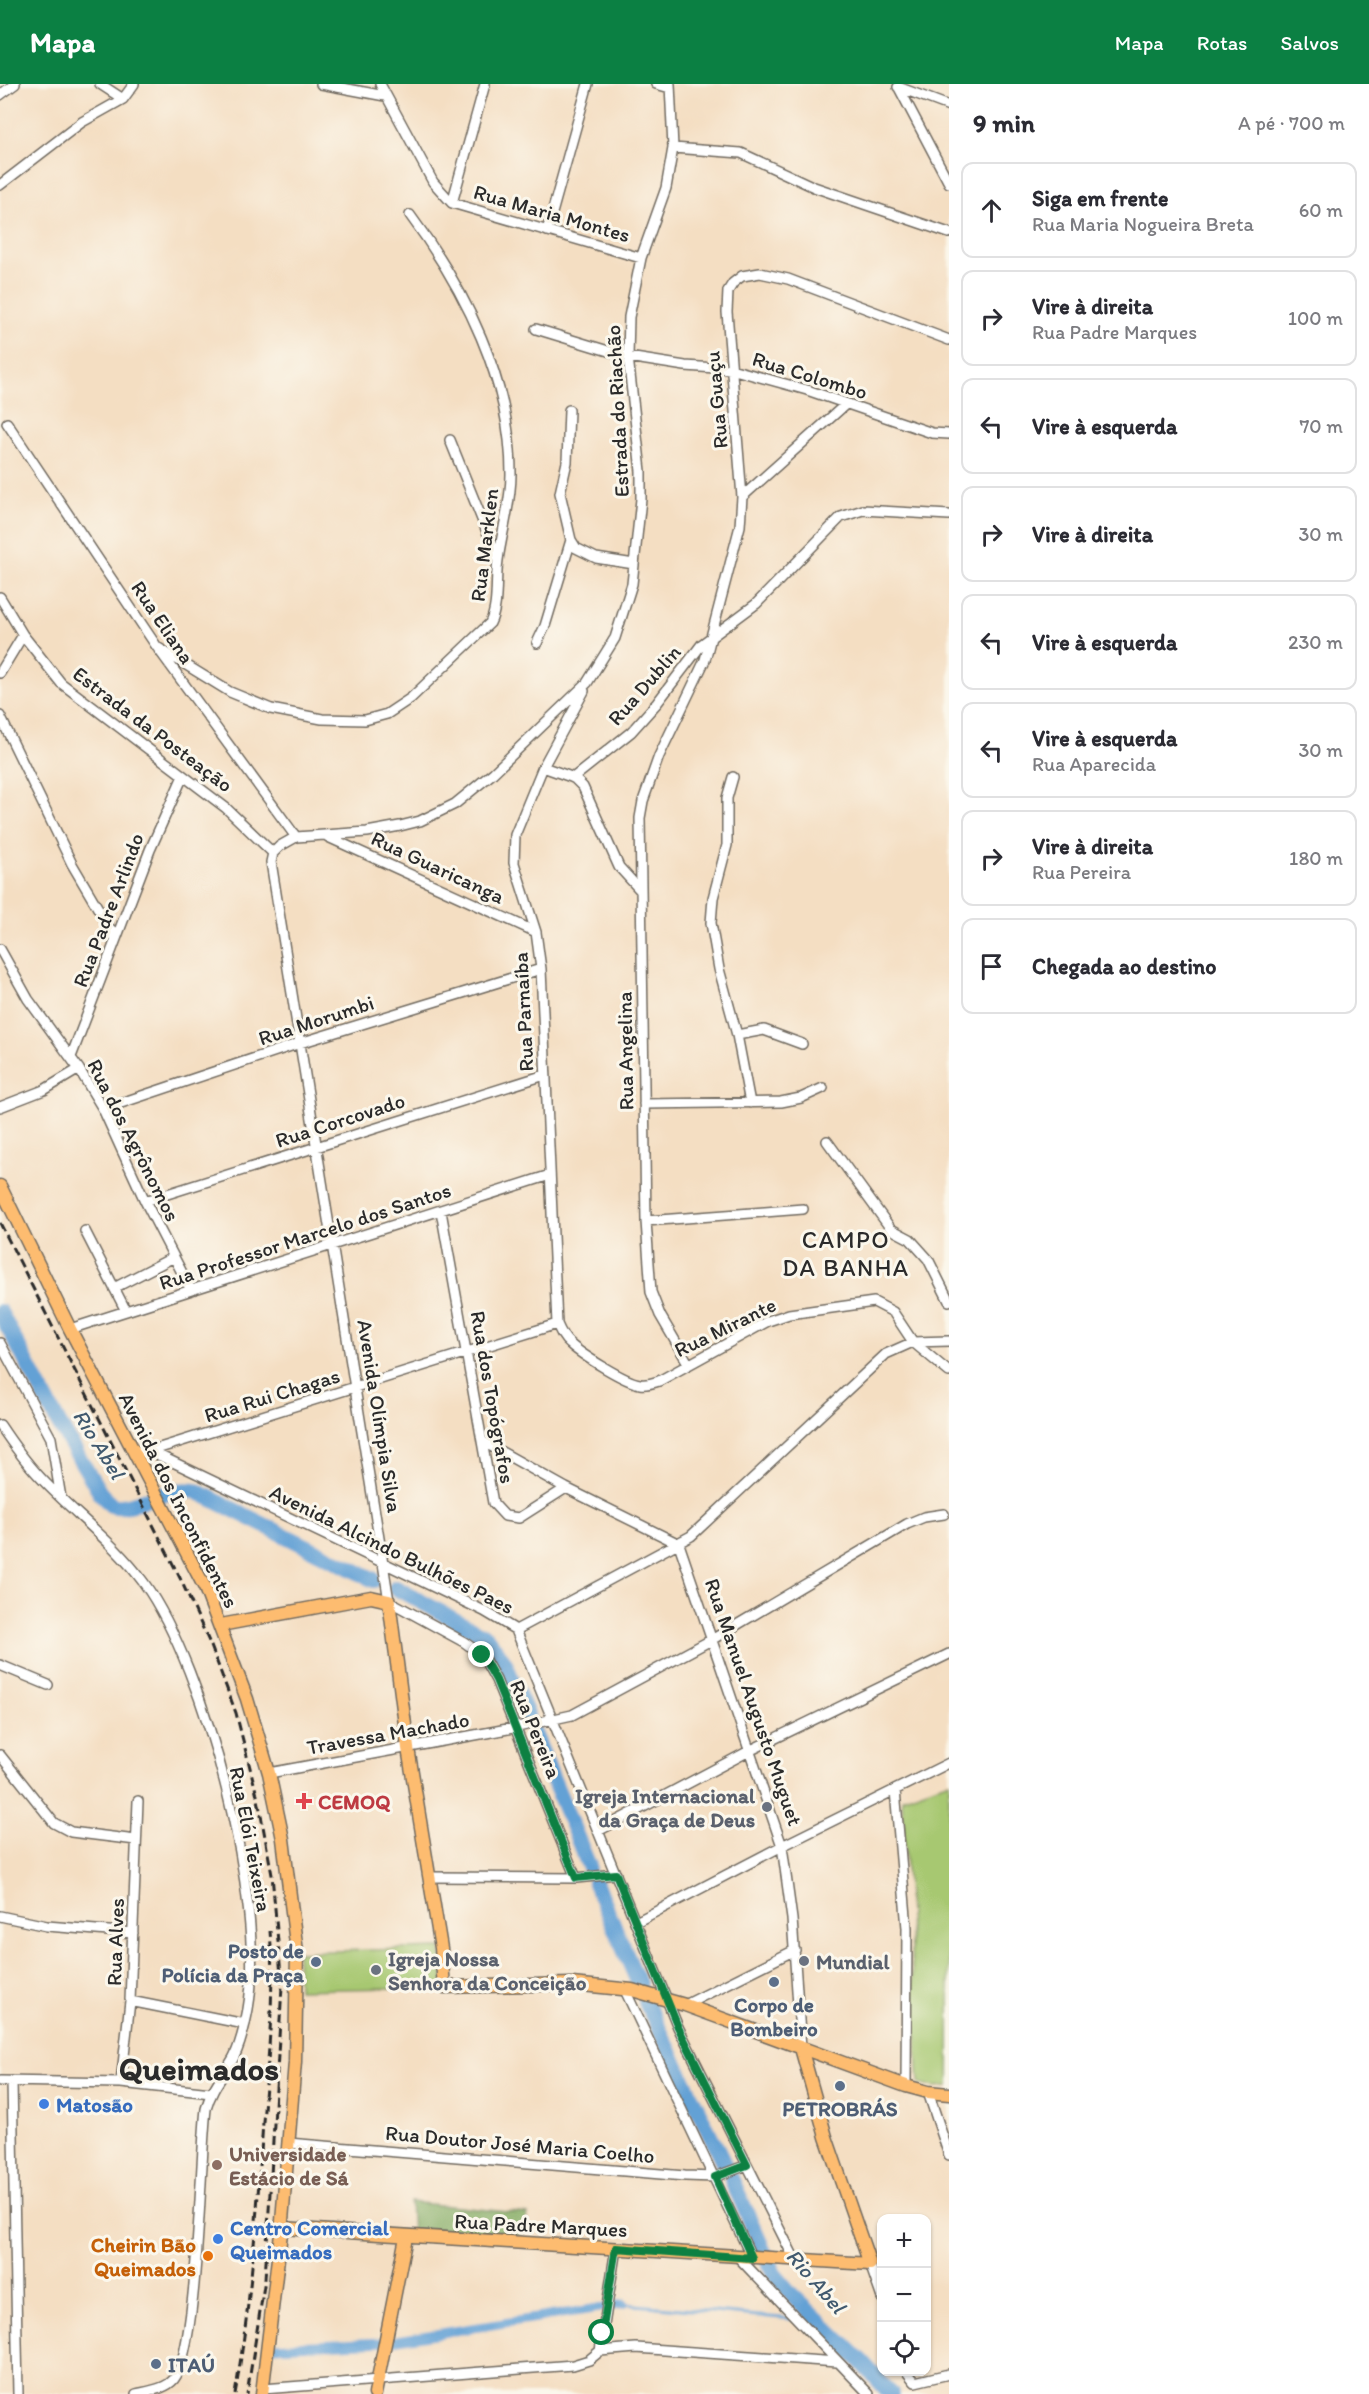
<!DOCTYPE html>
<html lang="pt">
<head>
<meta charset="utf-8">
<style>
	:root { --surface:#fff; --page:#f7f7f7; --text:#2b2b33; --muted:#7c7c81; --line:#e1e1e2; --accent:#0b8043 }
	body { margin:0; font-family:Itim,sans-serif; background:var(--page); color:var(--text) }
	.controls { position:absolute; right:18px; bottom:18px; display:grid; overflow:hidden; border-radius:12px; box-shadow:0 2px 4px #0004 }
	.controls button { width:54px; height:54px; display:grid; place-items:center; padding:0; border:0; border-bottom:2px solid var(--line); background:var(--surface); color:var(--text); font:30px sans-serif }
	.stop { position:absolute; width:18px; height:18px; margin:-14px; border:4px solid #0b8043; border-radius:50%; background:#fff }
	.stop.end { background:#0b8043; border-color:#fff; box-shadow:0 2px 6px #0008 }
	.list { margin:0; padding:0; list-style:none }
	h2 { display:flex; justify-content:space-between; align-items:center; height:78px; margin:0; padding:0 24px; font-size:26px }
	h2 small { font-size:20px; font-weight:400; color:var(--muted) }
	.list li { display:grid; grid-template-columns:39px 1fr auto; gap:18px; align-items:center; box-sizing:border-box; height:96px; margin:0 12px 12px; padding:0 12px; border:2px solid var(--line); border-radius:12px }
	.list b { display:block; font-size:22px; white-space:nowrap }
	.list p { margin:0; font-size:20px; white-space:nowrap; color:var(--muted) }
	.list em { font-size:20px; font-style:normal; color:var(--muted) }
	.icon { flex:none; width:33px; height:33px; fill:none; stroke:currentColor; stroke-width:2; stroke-linecap:round; stroke-linejoin:round }
	.map { position:relative; flex:none; width:949px; height:2310px; overflow:hidden }
	header { display:flex; align-items:center; gap:36px; box-sizing:border-box; height:84px; padding:0 30px; background:var(--accent); color:#fff }
	header strong { font-size:28px }
	nav { display:flex; gap:33px; margin-inline-start:auto; font-size:21px }
	main { display:flex }
	aside { flex:1; background:var(--surface) }
	.map>svg:first-child { display:block }
	.green { fill:#a7c871; stroke:#697a4e; stroke-width:1.5 }
	.forest { fill:#85ac63; stroke:#586c47; stroke-width:1.5 }
	.lines { fill:none; stroke-linecap:round; stroke-linejoin:round }
	.stream { stroke:#63a1d5; stroke-width:3 }
	.canal { stroke:#63a1d5; stroke-width:9 }
	.river { stroke:#63a1d5; stroke-width:16 }
	.minor-casing { stroke:#716a60; stroke-width:12 }
	.major-casing { stroke:#716a60; stroke-width:15 }
	.minor { stroke:#fff; stroke-width:9 }
	.major { stroke:#fdbc70; stroke-width:12 }
	.rail { stroke:#2b2b2b; stroke-width:3; stroke-dasharray:9 4.5; stroke-linecap:butt }
	.route { stroke:#0b8043; stroke-width:8 }
	.health-dot { fill:#e0444e; stroke:#fbf7ec; stroke-width:2 }
	.worship-dot { fill:#6b7280; stroke:#fbf7ec; stroke-width:2 }
	.service-dot { fill:#5c6f8a; stroke:#fbf7ec; stroke-width:2 }
	.shop-dot { fill:#3f7fe0; stroke:#fbf7ec; stroke-width:2 }
	.education-dot { fill:#8d6e63; stroke:#fbf7ec; stroke-width:2 }
	.food-dot { fill:#e8710a; stroke:#fbf7ec; stroke-width:2 }
	.labels { text-anchor:middle; dominant-baseline:central; stroke-width:6; stroke-linejoin:round; paint-order:stroke }
	.street-label { font-size:21px; fill:#2b2b2b; stroke:#fbf7ec }
	.worship-label { font-size:21px; font-weight:bold; fill:#5b616d; stroke:#fbf7ec; text-anchor:start }
	.health-label { font-size:21px; font-weight:bold; fill:#be3a42; stroke:#fbf7ec; text-anchor:start }
	.service-label { font-size:21px; font-weight:bold; fill:#4e5e75; stroke:#fbf7ec }
	.shop-label { font-size:21px; font-weight:bold; fill:#366cbe; stroke:#fbf7ec; text-anchor:start }
	.education-label { font-size:21px; font-weight:bold; fill:#785e54; stroke:#fbf7ec; text-anchor:start }
	.food-label { font-size:21px; font-weight:bold; fill:#c56008; stroke:#fbf7ec; text-anchor:end }
	.water-label { font-size:22px; font-style:italic; fill:#415a6f; stroke:#fbf7ec }
	.quarter-label { font-size:24px; letter-spacing:1.5px; fill:#2b2b2b; stroke:#fbf7ec }
	.town-label { font-size:33px; font-weight:bold; fill:#2b2b2b; stroke:#fbf7ec }
</style>
</head>
<body>
<header>
<strong>Mapa</strong>
<nav><a>Mapa</a><a>Rotas</a><a>Salvos</a></nav>
</header>
<main>
<div class="map">
<svg width="949" height="2310" viewBox="0 0 949 2310">
	<rect width="100%" height="100%" fill="#fbf7ec"/>
	<filter id="ink" filterUnits="userSpaceOnUse"><feTurbulence type="fractalNoise" baseFrequency=".0167" numOctaves="2"/><feDisplacementMap in="SourceGraphic" scale="12" xChannelSelector="R" yChannelSelector="G"/><feConvolveMatrix kernelMatrix="1 2 1 2 8 2 1 2 1" color-interpolation-filters="sRGB"/></filter>
	<filter id="wash" filterUnits="userSpaceOnUse"><feTurbulence type="fractalNoise" baseFrequency=".008" numOctaves="4" result="noise"/><feDisplacementMap in="SourceGraphic" scale="24" xChannelSelector="R" yChannelSelector="G"/><feGaussianBlur stdDeviation="1.35" result="paint"/><feColorMatrix in="noise" values="0 0 0 0 0 0 0 0 0 0 0 0 0 0 0 0 0 1.4 0 .05"/><feComposite in="paint" operator="in"/></filter>
	<g filter="url(#wash)">
		<rect width="100%" height="100%" fill="#f4dec2"/>
		<!-- green -->
		<path class="green" d="M949,1697V2002L935,2003L919,1999L902,1714Z
			M441,1864L444,1903L298,1906L297,1868Z"/>
		<!-- forest -->
		<path class="forest" d="M410,2118L528,2130L523,2150L412,2149Z"/>
		<g class="lines">
			<!-- stream -->
			<path class="stream" d="M624,2220L792,2235
				M802,2236L820,2238"/>
			<!-- canal -->
			<path class="canal" d="M270,2263L385,2258L624,2220"/>
			<!-- river -->
			<path class="river" d="M0,1228L58,1338L100,1409L111,1421C131,1428 165,1401 196,1407L374,1496
				M396,1504L486,1553L504,1577L527,1631
				M533,1647L589,1782
				M595,1799L639,1900
				M646,1918L725,2082
				M732,2096L774,2190L790,2209L860,2276L891,2310"/>
		</g>
	</g>
	<g filter="url(#ink)">
		<g class="lines">
			<!-- minor casing -->
			<g class="minor-casing">
				<path id="minor" d="M100,0L123,15
					M321,0L385,12
					M380,0L433,98L452,119L641,174
					M656,0L670,4
					M898,3L949,22
					M899,4L949,99
					M0,11L15,0
					M673,64L741,69L814,103L949,149
					M0,101L82,38L123,15L134,0
					M452,119L485,0
					M547,147L588,0
					M536,245L628,273L685,282L731,285L807,306L932,349L949,350
					M569,326L567,378L560,409L571,456L576,464L596,474L634,480
					M7,339L157,563L296,753
					M450,356L498,475
					M742,413L846,320
					M0,513L23,551L61,599L226,724L273,769
					M537,559L545,542L571,456
					M157,563L230,608L271,625L322,635L365,636L387,630L411,614L490,539C499,521 495,496 498,476C502,447 511,420 511,390C511,297 465,205 410,131
					M0,589L23,551
					M584,607L543,683L515,751L514,779L536,848L541,885L557,1240C560,1247 563,1254 570,1260C582,1271 625,1298 640,1300C646,1301 653,1299 659,1297L768,1237L789,1230L874,1218L893,1228L913,1258L949,1288
					M0,632L72,780L116,855
					M543,683L574,694L583,703L619,783L641,807
					M733,693L727,714V761L713,814L711,839L719,885L737,951L750,1019
					M573,694L631,648L657,619L702,560L756,520L841,433L863,426L949,431
					M328,753L536,848
					M0,865L28,915L79,985L103,1025L145,1117L191,1206
					M737,951L764,946L802,960
					M71,973L150,766L183,692
					M644,1020L781,1018L801,1014L823,1004
					M0,1023L44,1006L79,985
					M103,1025L300,959L541,885
					M827,1057L891,1145L910,1155L928,1175L949,1217
					M145,1117L545,991
					M441,1127L493,1419L505,1432L519,1434L566,1404
					M646,1137L803,1125
					M85,1147L126,1227
					M114,1204L174,1173
					M70,1245L550,1091
					M0,1259L51,1354L61,1414
					M688,1279L660,1231L651,1208L646,1137L640,734L643,717L659,672L705,576L740,442L742,413L727,228L728,207L733,199L742,192L760,189L788,195L949,256
					M0,1341C12,1359 24,1376 39,1392C72,1428 114,1458 144,1499C206,1585 267,1820 248,1925C245,1941 241,1959 234,1973C224,1991 211,2005 206,2025C200,2075 198,2265 174,2295C166,2305 149,2307 136,2310
					M482,1357L566,1404L679,1460L782,1762L792,1835L801,1964
					M133,1367H150L557,1240
					M150,1367L484,1527L516,1546L678,1943L795,2176
					M516,1546L691,1452L886,1270L913,1258L949,1257
					M0,1581L48,1601
					M0,1671L54,1739L71,1748L136,1756
					M269,1689L513,1644L572,1631L713,1555L907,1440L924,1433L944,1430
					M895,1706L907,1844L906,2002
					M598,1747L751,1666L949,1570
					M429,1793L576,1794L616,1790
					M576,1794L496,1596L482,1571L464,1558L389,1517L271,778L273,769L280,762L296,753L367,748L400,742L420,737L455,720L493,689L587,599L615,554L632,500L641,415V387L628,273L629,233L641,174L666,104L673,64L670,0
					M0,1832L47,1842L133,1849
					M636,1838L782,1762L949,1679
					M624,1904L752,2174
					M130,1917L245,1940
					M685,1921L795,1866
					M0,1997L121,1999L211,2009
					M12,1997L18,2310
					M121,1999L130,1917L138,1717
					M928,2008L949,2071
					M288,2059L685,2092L715,2093L747,2081
					M738,2173L869,2310
					M870,2180L882,2214
					M600,2267L616,2164
					M907,2288L915,2298L949,2290
					M263,2305L573,2281L589,2276L600,2267L636,2264L837,2278"/>
			</g>
			<!-- major casing -->
			<g class="major-casing">
				<path id="major" d="M0,1102L70,1245L205,1504L247,1615L269,1689L283,1755L297,1868L295,1978L281,2149L262,2310
					M221,1541L371,1513L389,1517L408,1664L441,1864L444,1903L572,1900L632,1906L685,1921L906,2002L928,2008L949,2010
					M282,2144L870,2180L826,2053L801,1964
					M375,2310L406,2153"/>
			</g>
			<!-- minor -->
			<use href="#minor" class="minor"/>
			<!-- major -->
			<use href="#major" class="major"/>
			<!-- rail -->
			<path class="rail" d="M0,1139L180,1494L211,1562L236,1629L258,1715L272,1791L282,1902L265,2195L247,2310
				M235,2310C251,2220 257,2129 263,2038C268,1975 275,1911 270,1847"/>
		</g>
	</g>
	<g class="lines" filter="url(#ink)">
		<!-- route -->
		<path class="route" d="M482,1571L496,1596L576,1794L616,1790L678,1943L747,2081L715,2093L752,2174L616,2164L602,2249"/>
	</g>
	<!-- markers -->
	<path class="health-dot" d="M301 1708h6v6h6v6h-6v6h-6v-6h-6v-6h6z"/>
	<g class="worship-dot">
		<circle cx="767" cy="1723" r="6"/>
		<circle cx="804" cy="1877" r="6"/>
		<circle cx="376" cy="1886" r="6"/>
	</g>
	<g class="service-dot">
		<circle cx="316" cy="1878" r="6"/>
		<circle cx="774" cy="1898" r="6"/>
		<circle cx="840" cy="2002" r="6"/>
		<circle cx="156" cy="2280" r="6"/>
	</g>
	<g class="shop-dot">
		<circle cx="44" cy="2020" r="6"/>
		<circle cx="218" cy="2155" r="6"/>
	</g>
	<circle class="education-dot" cx="217" cy="2081" r="6"/>
	<circle class="food-dot" cx="208" cy="2172" r="6"/>
	<g class="labels">
		<!-- street labels -->
		<g class="street-label">
			<text transform="translate(552 129) rotate(16)">Rua Maria Montes</text>
			<text transform="translate(810 291) rotate(17)">Rua Colombo</text>
			<text transform="translate(716 316) rotate(-95)">Rua Guaçu</text>
			<text transform="translate(617 327) rotate(-93)">Estrada do Riachão</text>
			<text transform="translate(484 461) rotate(-83)">Rua Marklen</text>
			<text transform="translate(163 538) rotate(56)">Rua Eliana</text>
			<text transform="translate(644 601) rotate(-49)">Rua Dublin</text>
			<text transform="translate(153 645) rotate(37)">Estrada da Posteação</text>
			<text transform="translate(438 783) rotate(25)">Rua Guaricanga</text>
			<text transform="translate(108 826) rotate(-69)">Rua Padre Arlindo</text>
			<text transform="translate(523 928) rotate(-93)">Rua Parnaíba</text>
			<text transform="translate(316 936) rotate(-18)">Rua Morumbi</text>
			<text transform="translate(625 967) rotate(-91)">Rua Angelina</text>
			<text transform="translate(340 1036) rotate(-18)">Rua Corcovado</text>
			<text transform="translate(134 1056) rotate(63)">Rua dos Agrônomos</text>
			<text transform="translate(305 1152) rotate(-18)">Rua Professor Marcelo dos Santos</text>
			<text transform="translate(725 1243) rotate(-26)">Rua Mirante</text>
			<text transform="translate(272 1311) rotate(-17)">Rua Rui Chagas</text>
			<text transform="translate(493 1313) rotate(80)">Rua dos Topógrafos</text>
			<text transform="translate(380 1332) rotate(81)">Avenida Olímpia Silva</text>
			<text transform="translate(179 1416) rotate(63)">Avenida dos Inconfidentes</text>
			<text transform="translate(392 1465) rotate(26)">Avenida Alcindo Bulhões Paes</text>
			<text transform="translate(754 1618) rotate(71)">Rua Manuel Augusto Muguet</text>
			<text transform="translate(536 1645) rotate(68)">Rua Pereira</text>
			<text transform="translate(388 1649) rotate(-10)">Travessa Machado</text>
			<text transform="translate(251 1755) rotate(79)">Rua Elói Teixeira</text>
			<text transform="translate(115 1858) rotate(-88)">Rua Alves</text>
			<text transform="translate(520 2060) rotate(5)">Rua Doutor José Maria Coelho</text>
			<text transform="translate(541 2141) rotate(3)">Rua Padre Marques</text>
		</g>
		<!-- worship labels -->
		<g class="worship-label">
			<text x="755" y="1711" text-anchor="end">Igreja Internacional<tspan x="755" dy="24">da Graça de Deus</tspan></text>
			<text x="388" y="1874">Igreja Nossa<tspan x="388" dy="24">Senhora da Conceição</tspan></text>
			<text x="816" y="1877">Mundial</text>
		</g>
		<!-- health labels -->
		<g class="health-label">
			<text x="318" y="1717">CEMOQ</text>
		</g>
		<!-- service labels -->
		<g class="service-label">
			<text x="304" y="1866" text-anchor="end">Posto de<tspan x="304" dy="24">Polícia da Praça</tspan></text>
			<text x="774" y="1920">Corpo de<tspan x="774" dy="24">Bombeiro</tspan></text>
			<text x="840" y="2024">PETROBRÁS</text>
			<text x="168" y="2280" text-anchor="start">ITAÚ</text>
		</g>
		<!-- shop labels -->
		<g class="shop-label">
			<text x="56" y="2020">Matosão</text>
			<text x="230" y="2143">Centro Comercial<tspan x="230" dy="24">Queimados</tspan></text>
		</g>
		<!-- education labels -->
		<g class="education-label">
			<text x="229" y="2069">Universidade<tspan x="229" dy="24">Estácio de Sá</tspan></text>
		</g>
		<!-- food labels -->
		<g class="food-label">
			<text x="196" y="2160">Cheirin Bão<tspan x="196" dy="24">Queimados</tspan></text>
		</g>
		<!-- water labels -->
		<g class="water-label">
			<text transform="translate(99 1360) rotate(58)">Rio Abel</text>
			<text transform="translate(816 2197) rotate(49)">Rio Abel</text>
		</g>
		<!-- quarter labels -->
		<g class="quarter-label">
			<text x="846" y="1155">CAMPO<tspan x="846" dy="28">DA BANHA</tspan></text>
		</g>
		<!-- town labels -->
		<g class="town-label">
			<text x="199" y="1984">Queimados</text>
		</g>
	</g>
</svg>
<div class="controls">
<button>+</button>
<button>−</button>
<button><svg class="icon" aria-label="locate" viewBox="0 0 24 24"><circle cx="12" cy="12" r="6"/><path d="M12 2v4M12 18v4M2 12h4M18 12h4"/></svg></button>
</div>
<div class="stop" style="left:602px;top:2249px"></div>
<div class="stop end" style="left:482px;top:1571px"></div>
</div>
<aside>
<h2>9 min<small>A pé · 700 m</small></h2>
<ul class="list">
<li><svg class="icon" aria-label="ahead" viewBox="0 0 24 24"><path d="M12 20V5M6 11l6-6 6 6"/></svg><div><b>Siga em frente</b><p>Rua Maria Nogueira Breta</p></div><em>60 m</em></li>
<li><svg class="icon" aria-label="right" viewBox="0 0 24 24"><path d="M7 20v-9h11M14 6l5 5-5 5"/></svg><div><b>Vire à direita</b><p>Rua Padre Marques</p></div><em>100 m</em></li>
<li><svg class="icon" aria-label="left" viewBox="0 0 24 24"><path d="M17 20v-9H6M10 6l-5 5 5 5"/></svg><div><b>Vire à esquerda</b></div><em>70 m</em></li>
<li><svg class="icon" aria-label="right" viewBox="0 0 24 24"><path d="M7 20v-9h11M14 6l5 5-5 5"/></svg><div><b>Vire à direita</b></div><em>30 m</em></li>
<li><svg class="icon" aria-label="left" viewBox="0 0 24 24"><path d="M17 20v-9H6M10 6l-5 5 5 5"/></svg><div><b>Vire à esquerda</b></div><em>230 m</em></li>
<li><svg class="icon" aria-label="left" viewBox="0 0 24 24"><path d="M17 20v-9H6M10 6l-5 5 5 5"/></svg><div><b>Vire à esquerda</b><p>Rua Aparecida</p></div><em>30 m</em></li>
<li><svg class="icon" aria-label="right" viewBox="0 0 24 24"><path d="M7 20v-9h11M14 6l5 5-5 5"/></svg><div><b>Vire à direita</b><p>Rua Pereira</p></div><em>180 m</em></li>
<li><svg class="icon" aria-label="arrive" viewBox="0 0 24 24"><path d="M6 21V4h12l-3 4 3 4H6"/></svg><div><b>Chegada ao destino</b></div></li>
</ul>
</aside>
</main>
</body>
</html>
